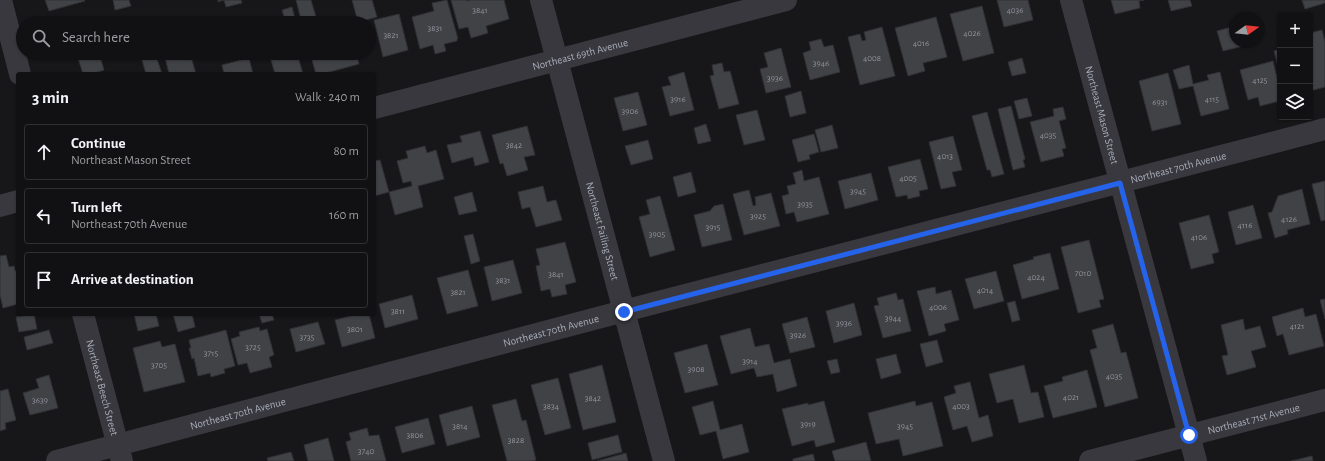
<!DOCTYPE html>
<html lang="en">
<head>
<meta charset="utf-8">
<style>
	:root { --surface:#111113; --page:#1e1f21; --text:#f1f3f6; --muted:#9c9da0; --line:#303133 }
	body { margin:0; font-family:"Alegreya Sans",sans-serif; background:var(--page); color:var(--text) }
	.controls { position:absolute; right:12px; top:12px; display:grid; overflow:hidden; border-radius:4px; box-shadow:0 1px 3px #0004 }
	.controls button { width:36px; height:36px; display:grid; place-items:center; padding:0; border:0; border-bottom:1px solid var(--line); background:var(--surface); color:var(--text); font:20px sans-serif }
	.compass { position:absolute; left:1229px; top:12px; width:36px; height:36px; border-radius:50%; background:var(--surface); box-shadow:0 1px 3px #0004; rotate:75deg }
	.stop { position:absolute; width:12px; height:12px; margin:-9px; border:3px solid #2563eb; border-radius:50%; background:#fff }
	.stop.end { background:#2563eb; border-color:#fff; box-shadow:0 1px 4px #0008 }
	.list { margin:0; padding:0; list-style:none }
	h2 { display:flex; justify-content:space-between; align-items:center; height:52px; margin:0; padding:0 16px; font-size:17px }
	h2 small { font-size:13px; font-weight:400; color:var(--muted) }
	.list li { display:grid; grid-template-columns:26px 1fr auto; gap:12px; align-items:center; box-sizing:border-box; height:56px; margin:0 8px 8px; padding:0 8px; border:1px solid var(--line); border-radius:4px }
	.list b { display:block; font-size:15px; white-space:nowrap }
	.list p { margin:0; font-size:13px; white-space:nowrap; color:var(--muted) }
	.list em { font-size:13px; font-style:normal; color:var(--muted) }
	.icon { flex:none; width:22px; height:22px; fill:none; stroke:currentColor; stroke-width:2; stroke-linecap:round; stroke-linejoin:round }
	.map { position:relative; flex:none; width:1325px; height:461px; overflow:hidden }
	.search { position:absolute; background:var(--surface); box-shadow:0 1px 3px #0004; left:16px; top:16px; width:360px; height:44px; display:flex; align-items:center; gap:10px; box-sizing:border-box; padding:0 14px; border-radius:22px; color:var(--muted); font-size:15px }
	.panel { position:absolute; background:var(--surface); box-shadow:0 1px 3px #0004; left:16px; top:72px; width:360px; height:244px; border-radius:4px }
	.map>svg:first-child { display:block }
	.building { fill:#414246; stroke:#313135 }
	.lines { fill:none; stroke-linecap:round; stroke-linejoin:round }
	.minor { stroke:#38383e; stroke-width:22 }
	.route { stroke:#2563eb; stroke-width:5 }
	.labels { text-anchor:middle; dominant-baseline:central; stroke-width:3; stroke-linejoin:round; paint-order:stroke }
	.number-label { font-size:9px; fill:#8f929c }
	.street-label { font-size:11px; fill:#a9adb9; stroke:#121214 }
</style>
</head>
<body>
<div class="map">
<svg width="1325" height="461" viewBox="0 0 1325 461">
	<rect width="100%" height="100%" fill="#171719"/>
	<!-- building -->
	<path class="building" d="M45,0H84L85,1L49,11Z
		M113,0H129L131,6L115,10Z
		M218,0H241L242,3L226,7L224,0L218,2Z
		M296,0H311L316,17L314,18L315,23H302Z
		M352,0H372L377,17L358,22Z
		M447,0L458,39H457V41L444,44L446,51L435,54L433,45L420,49L412,17L434,11L432,3Z
		M451,0H466L467,1L471,0H504L509,19L486,26L488,33L471,38L468,27L459,29Z
		M997,0H1028L1033,20L1004,27Z
		M1111,0H1144L1139,1L1140,8L1115,14Z
		M1168,0H1190L1192,6L1171,11Z
		M1302,0H1325V3L1305,9Z
		M982,6L994,53L963,61L950,14Z
		M292,7L296,23H286L282,10Z
		M399,14L408,50L383,57L374,20Z
		M936,17L947,57L923,63L925,71L908,76L895,28Z
		M1235,26V42H1242L1243,46L1223,51L1217,31Z
		M882,27L895,76L860,85L848,37L860,34L862,41L866,40L864,32Z
		M1322,30L1325,42V87L1310,91V33Z
		M821,39L824,47L833,45L840,72L810,80L803,53L811,50L809,42Z
		M781,48L791,87L766,93L760,69L768,67L764,53Z
		M1280,49V65L1278,66L1274,51Z
		M84,53H99L104,70L92,74H83L77,55Z
		M182,53H190L196,74H169L165,57Z
		M269,53H297L303,74H275Z
		M310,53H356L359,64L322,74H316Z
		M156,56L162,74H146L142,60Z
		M249,58L253,74H224L222,65Z
		M1022,58L1026,73L1012,76L1008,62Z
		M1273,61L1280,90V101L1260,106L1258,97L1248,100L1240,70Z
		M722,63L724,72L730,71L739,104L719,109L710,76L714,75L712,65Z
		M1189,65L1193,84L1209,80L1207,75L1220,72L1229,109L1201,116L1193,86L1179,89L1173,70Z
		M684,72L694,110L670,116L662,87L671,85L668,77Z
		M1168,73L1181,124L1152,131L1139,81Z
		M801,91L806,113L790,117L785,96Z
		M638,92L647,125L623,131L614,98Z
		M1027,98L1032,116L1019,119L1014,101Z
		M1011,106L1025,159L1023,160L1025,167L1013,170L998,109Z
		M1063,107L1066,119L1059,121L1066,148L1062,149L1064,156L1041,162L1030,122L1054,116L1053,109Z
		M757,110L765,140L744,145L736,115Z
		M987,112L1004,174L992,177L990,170H987L972,116Z
		M706,124L711,141L698,144L694,128Z
		M832,125L838,148L821,152L815,130Z
		M527,126L535,155L524,157L528,170L507,176L503,163L500,164L492,135Z
		M480,131L489,162L475,166L473,157L452,163L447,145L462,142L460,136Z
		M814,134L819,152L809,155L810,159L798,162L792,140Z
		M953,136L962,170L952,172L956,186L941,189L929,142Z
		M648,140L653,159L631,165L625,146Z
		M425,146L427,153L436,150L444,179L418,186L423,207L395,215L389,192L412,186L411,181L403,183L397,161L408,158L406,151Z
		M920,159L928,189L919,191L920,196L908,199L907,195L896,197L888,167Z
		M380,160L389,192L374,196V161Z
		M802,170L804,181L819,177L829,214L797,222L794,212L786,214L782,196L789,194L787,186L796,184L793,173Z
		M691,172L696,192L678,197L673,177Z
		M871,173L878,200L845,209L838,181Z
		M1325,181V220L1321,221L1312,184Z
		M543,186L547,202L556,200L562,220L536,227L530,207L522,209L518,192Z
		M1302,189L1310,224L1287,230L1288,234L1275,238L1268,213L1272,212L1278,196Z
		M749,190L753,206L756,205L755,197L771,193L780,226L744,235L733,194Z
		M472,192L477,211L459,215L454,197Z
		M660,196L675,250L650,257L639,217L650,214L646,200Z
		M723,204L732,240L702,247L694,215L710,211L714,206Z
		M1253,205L1262,238L1236,245L1228,212Z
		M1209,215L1219,252L1212,254L1214,263L1191,269L1179,223Z
		M473,234L480,261L471,264L464,236Z
		M1089,240L1104,299L1099,300L1101,307L1078,313L1061,247Z
		M565,242L576,282L565,285L567,294L552,297L550,289L541,291L536,266L540,265L536,249Z
		M1050,253L1059,289L1022,299L1013,265L1034,259L1033,257Z
		M6,255L9,267L14,266L15,271H18V304L3,308L0,295V256Z
		M513,260L522,293L492,301L484,267Z
		M468,270L478,306L447,314L437,278Z
		M996,271L1004,301L974,309L965,279Z
		M935,287L936,294L951,290L959,320L944,324L946,331L929,336L917,291Z
		M896,293L898,300L903,299L911,331L883,338L874,306L879,305L877,298Z
		M412,295L418,319L385,328L379,304Z
		M1325,299V319L1320,300Z
		M1015,301L1020,320L1012,322L1007,303Z
		M854,303L862,335L834,343L826,311Z
		M1303,308L1305,317L1316,314L1324,346L1289,355L1283,334L1277,336L1272,317Z
		M34,314L37,329L19,332L16,317Z
		M134,314H156L159,326L138,331Z
		M173,314H192L195,327L178,332Z
		M259,314H272L274,320L262,323Z
		M358,314H369L375,338L342,347L335,320Z
		M807,317L815,347L790,353L782,324Z
		M1243,319L1245,330L1260,326L1266,347L1251,351L1256,367L1227,375L1222,356L1228,355L1221,325Z
		M318,322L325,344L296,352L290,329Z
		M1113,324L1121,353L1126,352L1138,398L1105,407L1090,350L1097,348L1092,330Z
		M259,327L260,331L267,329L274,355L269,357L272,367L250,373L247,363L238,365L231,339L240,336L239,332Z
		M750,328L755,347L769,344L774,363L790,359L797,386L777,392L773,374L757,377L754,368L731,374L720,336Z
		M49,330L53,343L27,350L24,337Z
		M226,330L235,366L224,369L225,373L211,377L210,373L198,376L194,358L192,359L189,348H191L189,340Z
		M937,340L943,362L926,367L920,344Z
		M160,341L162,347L175,344L185,382L144,392L133,348Z
		M707,344L718,385L685,393L674,353Z
		M896,354L901,373L881,379L876,359Z
		M837,359L840,372L831,374L827,361Z
		M602,365L616,422L583,430L569,374Z
		M1024,365L1031,393L1038,392L1044,417L1019,423L1013,399L997,403L989,374Z
		M1087,370L1097,407L1053,418L1044,386L1063,381L1062,377Z
		M49,375L58,408L30,415L23,393L39,388L36,379Z
		M558,378L571,428L545,435L531,385Z
		M970,382L979,418L988,415L993,436L972,442L967,426L953,430L944,397L956,393L954,386Z
		M8,389L16,420L5,423L6,429L0,431V391Z
		M516,399L522,421L526,420L536,460L531,461H507L492,405Z
		M713,401L720,430L742,424L749,452L723,459L716,431L700,435L692,407Z
		M824,401L835,442L816,447L814,440L792,446L782,409L808,403V405Z
		M915,401L916,406L932,402L943,446L903,456L899,439L876,444L868,413Z
		M472,406L480,437L447,446L439,415Z
		M428,418L435,444L402,453L395,427Z
		M367,428L369,436L379,435L386,461H351L346,442L351,440L349,433Z
		M618,435L622,452L592,460L588,443Z
		M328,438L334,461H308L304,445Z
		M866,442L871,461H835L832,451Z
		M291,452L294,461H268L267,458Z
		M626,453L628,461H597Z
		M813,454L815,461H793V459Z
		M1312,456L1313,461H1291Z"/>
	<g class="lines">
		<!-- minor -->
		<g class="minor">
			<path d="M1,0L20,74"/>
			<path id="s1" d="M541,0L664,461"/>
			<path id="s2" d="M1071,0L1196,461"/>
			<path id="s3" d="M374,108L786,0"/>
			<path d="M0,206L18,201"/>
			<path id="s4" d="M83,314L122,461"/>
			<path id="s5" d="M57,461L624,311L1325,129"/>
			<path id="s6" d="M1090,461L1325,400"/>
		</g>
	</g>
	<g class="lines">
		<!-- route -->
		<path class="route" d="M624,312L1120,183L1189,435"/>
	</g>
	<g class="labels">
		<!-- number labels -->
		<g class="number-label">
			<text x="480" y="10">3841</text>
			<text x="1015" y="10">4036</text>
			<text x="435" y="28">3831</text>
			<text x="972" y="33">4026</text>
			<text x="391" y="35">3821</text>
			<text x="921" y="43">4016</text>
			<text x="872" y="58">4008</text>
			<text x="821" y="63">3946</text>
			<text x="775" y="78">3936</text>
			<text x="1260" y="80">4125</text>
			<text x="678" y="99">3916</text>
			<text x="1212" y="99">4115</text>
			<text x="1160" y="102">6931</text>
			<text x="630" y="111">3906</text>
			<text x="1048" y="135">4035</text>
			<text x="514" y="145">3842</text>
			<text x="945" y="156">4013</text>
			<text x="908" y="178">4005</text>
			<text x="858" y="191">3945</text>
			<text x="805" y="204">3935</text>
			<text x="758" y="216">3925</text>
			<text x="1289" y="219">4126</text>
			<text x="1245" y="225">4116</text>
			<text x="713" y="227">3915</text>
			<text x="657" y="234">3905</text>
			<text x="1199" y="237">4106</text>
			<text x="1083" y="273">7010</text>
			<text x="556" y="274">3841</text>
			<text x="1036" y="277">4024</text>
			<text x="503" y="280">3831</text>
			<text x="985" y="290">4014</text>
			<text x="458" y="292">3821</text>
			<text x="938" y="307">4006</text>
			<text x="398" y="311">3811</text>
			<text x="893" y="318">3944</text>
			<text x="844" y="323">3936</text>
			<text x="1297" y="326">4121</text>
			<text x="355" y="329">3801</text>
			<text x="798" y="335">3926</text>
			<text x="307" y="337">3735</text>
			<text x="253" y="347">3725</text>
			<text x="211" y="353">3715</text>
			<text x="750" y="361">3914</text>
			<text x="159" y="365">3705</text>
			<text x="696" y="369">3908</text>
			<text x="1114" y="376">4035</text>
			<text x="1071" y="397">4021</text>
			<text x="593" y="398">3842</text>
			<text x="40" y="400">3639</text>
			<text x="551" y="406">3834</text>
			<text x="961" y="406">4003</text>
			<text x="808" y="424">3919</text>
			<text x="460" y="426">3814</text>
			<text x="905" y="426">3945</text>
			<text x="415" y="435">3806</text>
			<text x="516" y="440">3828</text>
			<text x="366" y="451">3740</text>
		</g>
		<!-- street labels -->
		<g class="street-label">
			<text stroke="none"><textPath href="#s3" startOffset="213">Northeast 69th Avenue</textPath></text>
			<text stroke="none"><textPath href="#s2" startOffset="119">Northeast Mason Street</textPath></text>
			<text stroke="none"><textPath href="#s5" startOffset="1159">Northeast 70th Avenue</textPath></text>
			<text stroke="none"><textPath href="#s1" startOffset="239">Northeast Failing Street</textPath></text>
			<text stroke="none"><textPath href="#s5" startOffset="511">Northeast 70th Avenue</textPath></text>
			<text stroke="none"><textPath href="#s4" startOffset="76">Northeast Beech Street</textPath></text>
			<text stroke="none"><textPath href="#s5" startOffset="187">Northeast 70th Avenue</textPath></text>
			<text stroke="none"><textPath href="#s6" startOffset="169">Northeast 71st Avenue</textPath></text>
		</g>
	</g>
</svg>
<div class="controls">
<button>+</button>
<button>−</button>
<button><svg class="icon" aria-label="layers" viewBox="0 0 24 24"><path d="M12 4l9 5-9 5-9-5zM3 14l9 5 9-5"/></svg></button>
</div>
<svg class="compass" viewBox="-18 -18 36 36"><path d="M0-13l5 13h-10z" fill="#e53935"/><path d="M0 13l5-13h-10z" fill="#9c9da0"/></svg>
<div class="stop" style="left:1189px;top:435px"></div>
<div class="stop end" style="left:624px;top:312px"></div>
<div class="search"><svg class="icon" aria-label="search" viewBox="0 0 24 24"><circle cx="10" cy="10" r="6"/><path d="M15 15l6 6"/></svg>Search here</div>
<section class="panel">
<h2>3 min<small>Walk · 240 m</small></h2>
<ul class="list">
<li><svg class="icon" aria-label="ahead" viewBox="0 0 24 24"><path d="M12 20V5M6 11l6-6 6 6"/></svg><div><b>Continue</b><p>Northeast Mason Street</p></div><em>80 m</em></li>
<li><svg class="icon" aria-label="left" viewBox="0 0 24 24"><path d="M17 20v-9H6M10 6l-5 5 5 5"/></svg><div><b>Turn left</b><p>Northeast 70th Avenue</p></div><em>160 m</em></li>
<li><svg class="icon" aria-label="arrive" viewBox="0 0 24 24"><path d="M6 21V4h12l-3 4 3 4H6"/></svg><div><b>Arrive at destination</b></div></li>
</ul>
</section>
</div>
</body>
</html>
